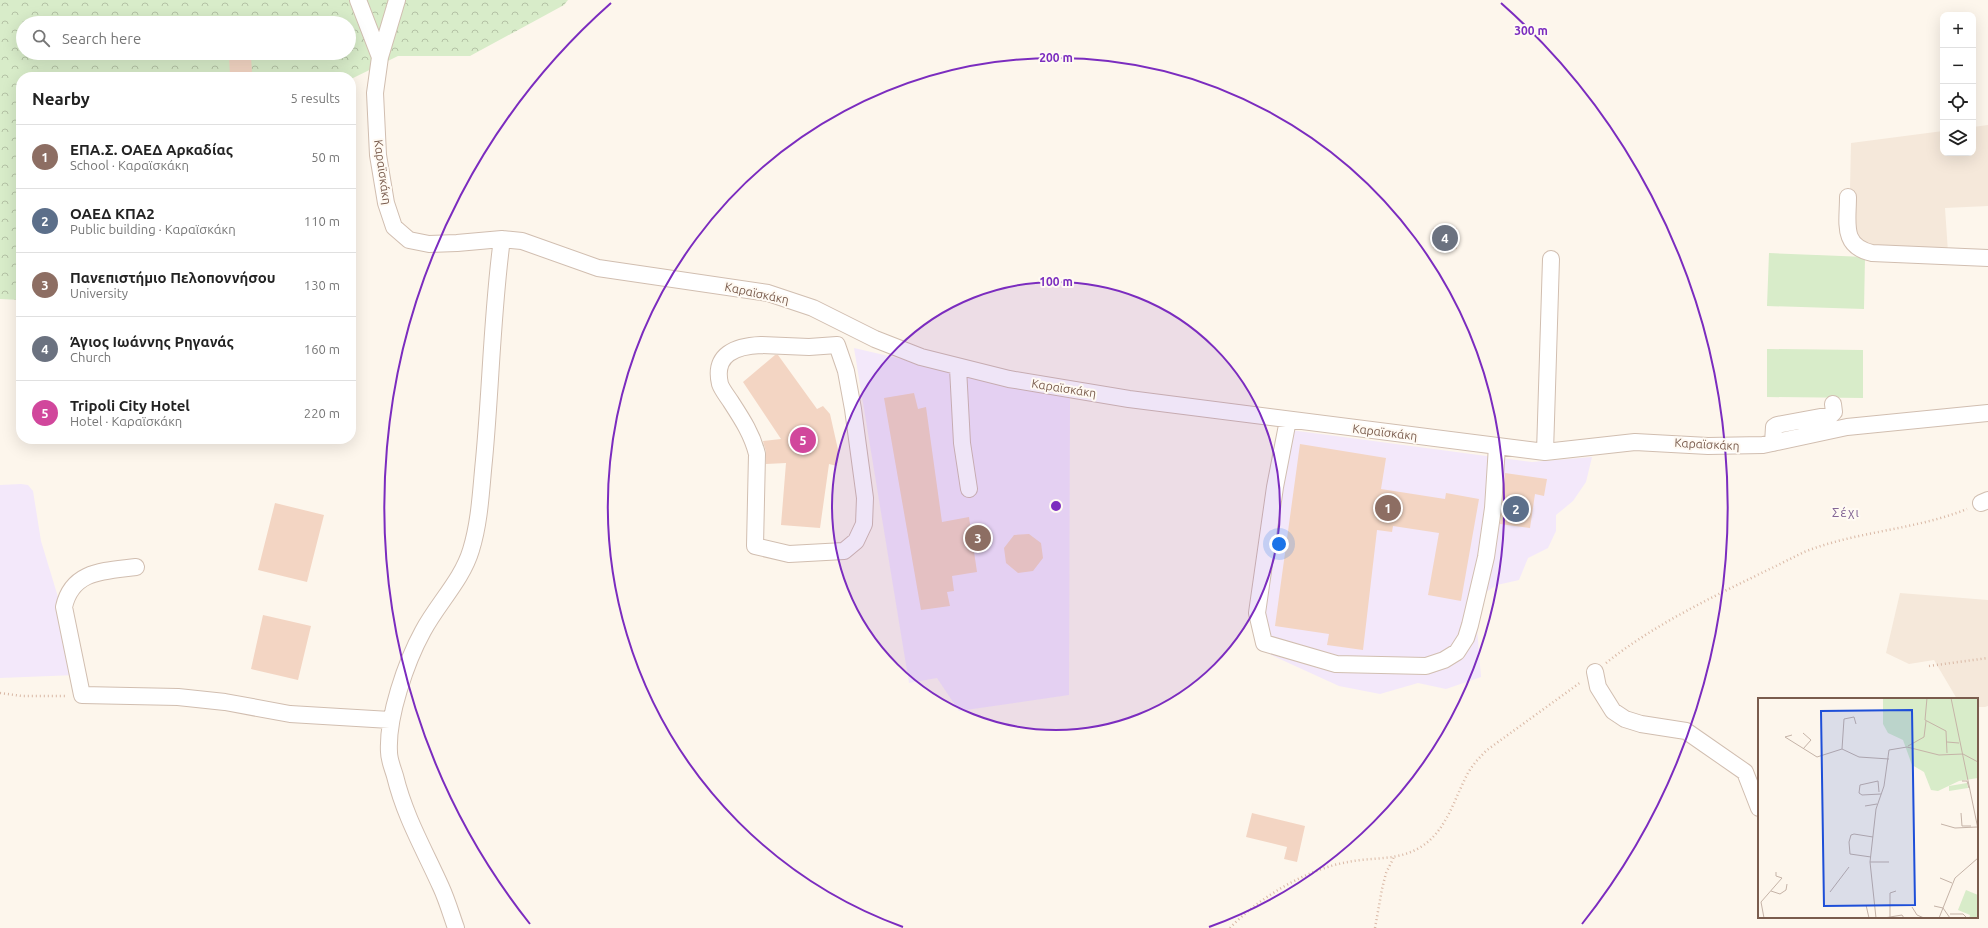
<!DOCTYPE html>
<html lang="en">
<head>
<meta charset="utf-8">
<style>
	:root { --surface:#fff; --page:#f6f6f6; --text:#222; --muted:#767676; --line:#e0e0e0; --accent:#2563eb }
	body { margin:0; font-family:Ubuntu,sans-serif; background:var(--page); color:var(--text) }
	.controls { position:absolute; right:12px; top:12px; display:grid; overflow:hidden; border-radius:8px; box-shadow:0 4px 16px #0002 }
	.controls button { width:36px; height:36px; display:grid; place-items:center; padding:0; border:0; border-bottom:1px solid var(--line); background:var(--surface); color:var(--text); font:20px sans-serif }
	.you { position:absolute; left:1279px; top:544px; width:14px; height:14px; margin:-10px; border:3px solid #fff; border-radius:50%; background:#1a73e8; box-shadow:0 0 0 6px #1a73e833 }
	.badge { display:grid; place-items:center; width:26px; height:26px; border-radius:50%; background:var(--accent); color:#fff; font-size:13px; font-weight:700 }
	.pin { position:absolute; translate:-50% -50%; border:2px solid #fff; box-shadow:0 1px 4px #0006 }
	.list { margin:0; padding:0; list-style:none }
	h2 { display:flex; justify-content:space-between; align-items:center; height:52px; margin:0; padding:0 16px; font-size:17px }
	h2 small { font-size:13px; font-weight:400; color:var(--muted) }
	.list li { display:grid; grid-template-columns:26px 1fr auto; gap:12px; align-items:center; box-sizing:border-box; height:64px; padding:0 16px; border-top:1px solid var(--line) }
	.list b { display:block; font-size:15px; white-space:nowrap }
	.list p { margin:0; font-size:13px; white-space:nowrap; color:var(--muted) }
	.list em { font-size:13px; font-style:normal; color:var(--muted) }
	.icon { flex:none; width:22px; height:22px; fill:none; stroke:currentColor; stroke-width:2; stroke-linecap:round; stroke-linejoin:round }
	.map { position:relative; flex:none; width:1988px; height:928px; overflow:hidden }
	.search { position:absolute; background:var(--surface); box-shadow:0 4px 16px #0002; left:16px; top:16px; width:340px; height:44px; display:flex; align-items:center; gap:10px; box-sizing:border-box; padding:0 14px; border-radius:22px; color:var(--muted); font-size:15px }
	.panel { position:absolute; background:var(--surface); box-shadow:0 4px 16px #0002; left:16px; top:72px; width:340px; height:372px; border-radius:16px }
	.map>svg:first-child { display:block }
	.residential { fill:#f5e8da }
	.education { fill:#f3e8fa }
	.forest { fill:url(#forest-crowns); fill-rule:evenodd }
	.pitch { fill:#d8ecc9 }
	.building { fill:#f3d5c3 }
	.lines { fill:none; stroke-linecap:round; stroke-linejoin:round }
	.minor-casing { stroke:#d1beb0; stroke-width:18 }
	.path { stroke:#d9b8a5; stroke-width:2.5; stroke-dasharray:1 3; stroke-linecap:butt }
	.minor { stroke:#fff; stroke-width:16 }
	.ring { fill:none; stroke:#7b2cbf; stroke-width:2 }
	.labels { text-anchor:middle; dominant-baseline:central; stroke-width:4; stroke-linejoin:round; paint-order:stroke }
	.street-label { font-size:12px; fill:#7a5c4d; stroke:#fffaf3 }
	.neighbourhood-label { font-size:13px; letter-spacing:1px; fill:#846695; stroke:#fffaf3 }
	.inset-road { fill:none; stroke:#c5b3a7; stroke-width:1 }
	.view { fill:#1d4ed8; fill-opacity:0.15; stroke:#1d4ed8; stroke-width:2 }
	.inset-edge { fill:none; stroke:#7a5c4d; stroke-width:2 }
	.centre { fill:#7b2cbf; stroke:#fffaf3; stroke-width:2 }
	.ring-label { font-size:12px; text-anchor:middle; font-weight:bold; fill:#7b2cbf; stroke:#fffaf3; stroke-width:4; stroke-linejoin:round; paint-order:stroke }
</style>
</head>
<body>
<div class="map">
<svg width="1988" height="928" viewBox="0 0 1988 928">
	<defs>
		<pattern id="forest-crowns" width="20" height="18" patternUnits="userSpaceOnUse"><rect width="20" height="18" fill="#d8ecc9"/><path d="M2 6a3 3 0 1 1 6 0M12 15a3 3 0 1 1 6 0" fill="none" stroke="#b4c2a5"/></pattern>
	</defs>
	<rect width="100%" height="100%" fill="#fdf6ec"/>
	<!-- residential -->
	<path class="residential" d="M1988,125V206L1945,208L1948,252L1867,246L1849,235L1851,143L1943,131V153H1973V127Z
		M1900,593L1988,600V706L1985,707H1977V699H1957L1934,660L1909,664L1886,653Z"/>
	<!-- education -->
	<path class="education" d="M854,348L1070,398L1069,695L959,711L937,678L909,683Z
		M1283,429L1532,462L1592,457L1586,482L1573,501L1556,515V531L1548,548L1528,558L1519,580L1497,585L1486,592L1477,628L1481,677L1446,689L1418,683L1380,694L1339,686L1256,648Z
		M21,484L28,485L33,491L41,541L58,597L62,598L76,675L0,678V485Z"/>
	<!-- forest -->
	<path class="forest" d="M0,0H568L564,5L470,56H398L351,79V77H21V300L0,299ZM23,23H349V53H23Z"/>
	<!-- pitch -->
	<path class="pitch" d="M1769,253L1865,257L1864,309L1767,306Z
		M1767,349L1863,350V398L1767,397Z"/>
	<!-- building -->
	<path class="building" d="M251,55L252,74L230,75L229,56Z
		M1433,228H1457V249L1433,248Z
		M775,355H778L817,409L823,406L830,414L839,454L837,466L829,464L820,528L781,525L786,463L766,464V452L763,441L781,439L743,382Z
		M914,393L918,409L926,407L942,522L969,517L977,572L952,576L954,591L947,592L950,606L921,610L884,398Z
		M1300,444L1386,458L1381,489L1445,499L1446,493L1479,499L1461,601L1428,595L1439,533L1393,526L1392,532L1377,530L1363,650L1327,645L1329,634L1275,626Z
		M1505,473L1547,479L1544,496L1535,494L1530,528L1500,524Z
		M275,503L324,515L307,582L258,570Z
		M1029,534L1041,543L1043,558L1033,571L1018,573L1006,563L1004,548L1014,535Z
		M263,615L311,626L298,680L251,669Z
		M1252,813L1305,826L1297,862L1284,859L1287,847L1246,837Z"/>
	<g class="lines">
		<!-- minor casing -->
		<g class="minor-casing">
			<path id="minor" d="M358,0L380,57
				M397,0L380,57L375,93L378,155L386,203L394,227L409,240L429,244L457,243L502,239L522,241L598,268L768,293L813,308L875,339L921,357L1009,379L1129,399L1545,452L1635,442L1708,446L1763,445L1847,427L1988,413
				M1848,197C1848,223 1841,246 1872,253L1988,258
				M761,345L809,347L837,345L846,371L853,409L865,498L864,524L856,541L844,551L789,554L755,546L757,454C752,434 742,419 731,402C728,397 722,390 720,384C713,354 736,346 761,345Z
				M958,368L962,443L969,489
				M1288,420L1275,487L1257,613L1264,643L1336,664L1426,666L1444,660L1457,652L1466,638L1470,625L1486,557L1493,508L1497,446
				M1773,443L1774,427L1777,425L1831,415L1834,412L1833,404
				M1545,452L1551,259
				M1981,503L1988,500
				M136,567C105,571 72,570 64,607L82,695L178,697L225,702L290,714L390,720
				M1595,672L1598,687L1613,711L1625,719L1641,724L1686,731L1745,772L1759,808
				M456,928C451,914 447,900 441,887C424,849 405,817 395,776C393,769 389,760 389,752C387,717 406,662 423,631C438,603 462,580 471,550C480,521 481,489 484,460C491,386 492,312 502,239"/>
		</g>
		<!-- path -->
		<path class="path" d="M1606,663C1665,616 1737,586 1804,552C1857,531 1915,530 1967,509
			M1929,666L1988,658
			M0,693L22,696H67
			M1230,928C1258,898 1307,869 1348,862C1371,857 1397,861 1419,848C1446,833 1454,799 1468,773C1473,764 1480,757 1487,750L1581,682
			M1375,928L1382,889L1386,873L1394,857"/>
		<!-- minor -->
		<use href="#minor" class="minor"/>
	</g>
	<!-- distance rings -->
	<circle cx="1056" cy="506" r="224" fill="#7b2cbf" fill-opacity=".12"/>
	<g class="ring">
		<circle cx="1056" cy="506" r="224"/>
		<path d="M903 927A448 448 0 1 1 1209 927"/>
		<path d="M530 924A672 672 0 0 1 611 3M1501 3A672 672 0 0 1 1582 924"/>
	</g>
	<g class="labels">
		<!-- street labels -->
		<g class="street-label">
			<text transform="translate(383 172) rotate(82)">Καραϊσκάκη</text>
			<text transform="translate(757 293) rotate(12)">Καραϊσκάκη</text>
			<text transform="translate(1064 388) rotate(9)">Καραϊσκάκη</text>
			<text transform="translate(1385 432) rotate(7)">Καραϊσκάκη</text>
			<text transform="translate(1707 444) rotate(3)">Καραϊσκάκη</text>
		</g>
		<!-- neighbourhood labels -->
		<g class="neighbourhood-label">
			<text x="1846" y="512">Σέχι</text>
		</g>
	</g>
	<!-- overview -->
	<g transform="translate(1758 698)">
		<rect width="220" height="220" fill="#fdf6ec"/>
		<path d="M125,0H220V80L201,83L180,93L173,92L166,74L154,67L145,42L130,35L125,26Z" fill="#d8ecc9"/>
		<path d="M209,85L210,90L191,93V88ZM208,192L220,197V220H211L212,217L200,212Z" fill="#d8ecc9"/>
		<path class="inset-road" d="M169,0L167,22L188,33L189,55M193,0L220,131M45,35L53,42L45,51M34,37L27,39L59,59L84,51L101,59L131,61M189,44L201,45M150,48L166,39L168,23M84,51L86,21L96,19L98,26M204,83H209L211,90M121,94L120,83L102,87L101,95L104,97L123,96M107,108L119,106M203,115L204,128H213M183,126L197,130L219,129M113,159L92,156L91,144L93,137L96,136L115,139M112,164H131M182,180L194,185M13,193L22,196L28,192L29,186M72,194L91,169M108,207L111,220M176,208L185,210L192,220M154,209L159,217L166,220M192,216H205L209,220M132,219V195L138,193M6,220L3,204L24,180L18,178V174M118,220L112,164L118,111L126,88L131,52L149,49L181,57L205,56L220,64M126,220L144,217L146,220M181,220L197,180L220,160"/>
		<path class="view" d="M154,12L157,207L66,208L63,13Z"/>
		<rect width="220" height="220" class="inset-edge"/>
	</g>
	<circle cx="1056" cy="506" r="6" class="centre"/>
	<g class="ring-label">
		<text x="1531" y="35">300 m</text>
		<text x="1056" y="62">200 m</text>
		<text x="1056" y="286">100 m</text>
	</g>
</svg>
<div class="controls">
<button>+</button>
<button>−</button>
<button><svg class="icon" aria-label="locate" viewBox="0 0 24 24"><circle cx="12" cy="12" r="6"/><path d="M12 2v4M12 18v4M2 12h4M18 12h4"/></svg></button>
<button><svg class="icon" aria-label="layers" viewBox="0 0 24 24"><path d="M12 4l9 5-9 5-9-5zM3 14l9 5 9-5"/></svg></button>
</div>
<div class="you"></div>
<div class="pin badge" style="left:1388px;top:508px;background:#8d6e63">1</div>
<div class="pin badge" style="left:1516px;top:509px;background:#5c6f8a">2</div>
<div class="pin badge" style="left:978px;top:538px;background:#8d6e63">3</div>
<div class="pin badge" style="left:1445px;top:238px;background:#6b7280">4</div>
<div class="pin badge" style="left:803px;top:440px;background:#d1479c">5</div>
<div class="search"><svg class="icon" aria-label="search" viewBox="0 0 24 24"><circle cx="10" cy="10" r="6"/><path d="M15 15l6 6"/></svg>Search here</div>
<section class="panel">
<h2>Nearby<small>5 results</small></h2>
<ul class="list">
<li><span class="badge" style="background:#8d6e63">1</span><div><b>ΕΠΑ.Σ. ΟΑΕΔ Αρκαδίας</b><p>School · Καραϊσκάκη</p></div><em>50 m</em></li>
<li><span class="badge" style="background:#5c6f8a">2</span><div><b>ΟΑΕΔ ΚΠΑ2</b><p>Public building · Καραϊσκάκη</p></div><em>110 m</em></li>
<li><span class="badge" style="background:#8d6e63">3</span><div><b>Πανεπιστήμιο Πελοποννήσου</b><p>University</p></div><em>130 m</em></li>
<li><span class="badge" style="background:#6b7280">4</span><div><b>Άγιος Ιωάννης Ρηγανάς</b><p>Church</p></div><em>160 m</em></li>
<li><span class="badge" style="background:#d1479c">5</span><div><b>Tripoli City Hotel</b><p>Hotel · Καραϊσκάκη</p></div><em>220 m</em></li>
</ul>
</section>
</div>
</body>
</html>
